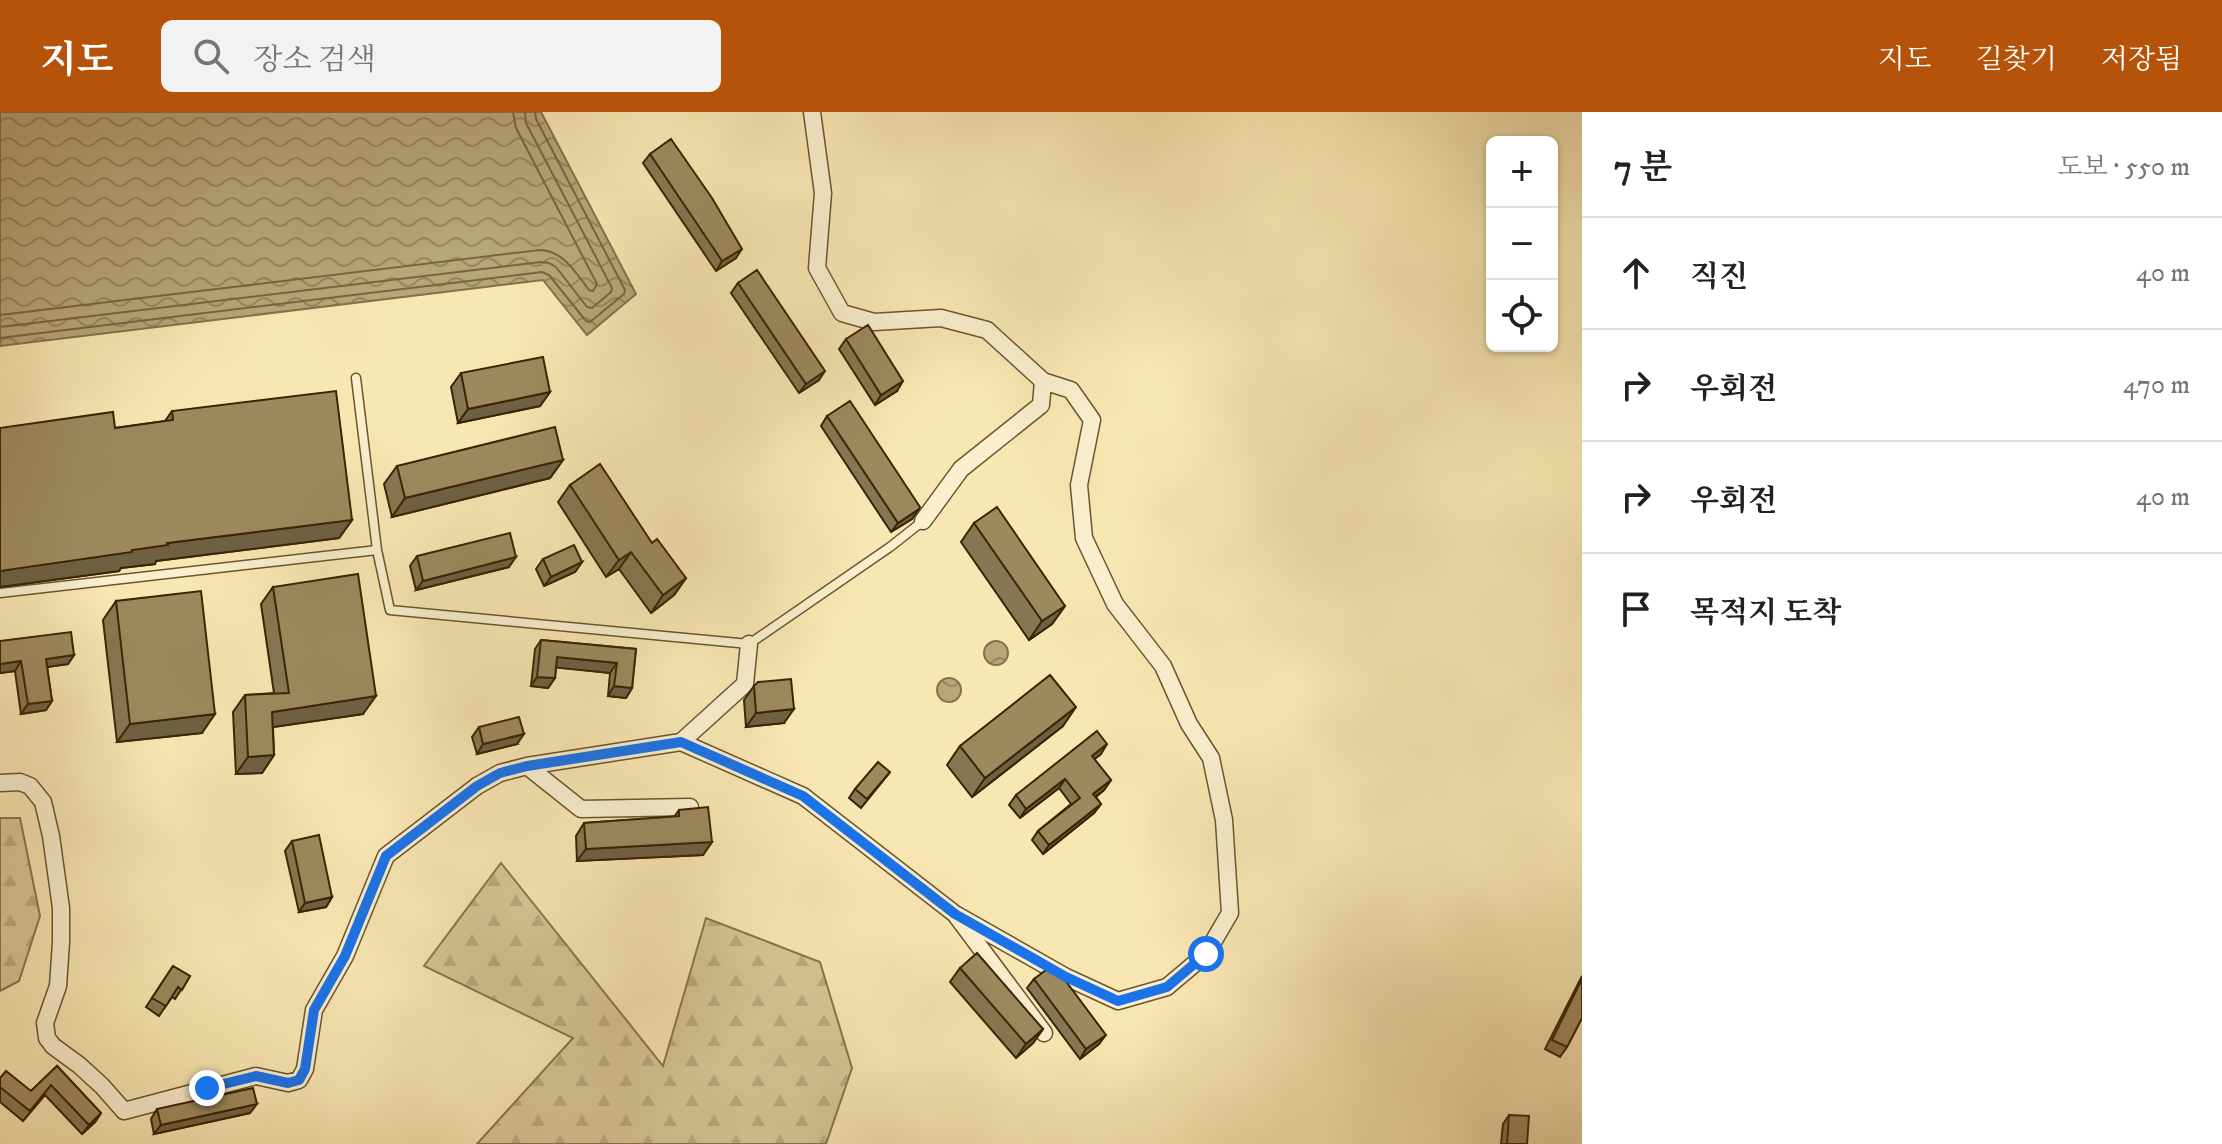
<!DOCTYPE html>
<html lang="ko">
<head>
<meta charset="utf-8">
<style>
	:root { --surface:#fff; --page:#f2f2f2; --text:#202124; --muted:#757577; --line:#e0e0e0; --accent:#b45309 }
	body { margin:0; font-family:"IM FELL DW Pica","Noto Serif KR",serif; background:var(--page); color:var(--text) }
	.controls { position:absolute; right:24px; top:24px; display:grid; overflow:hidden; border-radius:12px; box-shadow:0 2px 6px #0004 }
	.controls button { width:72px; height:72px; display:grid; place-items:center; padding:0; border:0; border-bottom:2px solid var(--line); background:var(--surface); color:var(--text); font:40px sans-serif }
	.stop { position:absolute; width:24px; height:24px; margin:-18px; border:6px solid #1a73e8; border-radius:50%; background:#fff }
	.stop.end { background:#1a73e8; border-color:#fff; box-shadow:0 2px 8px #0008 }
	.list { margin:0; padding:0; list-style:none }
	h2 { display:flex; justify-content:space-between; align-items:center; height:104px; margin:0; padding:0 32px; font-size:34px }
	h2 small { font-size:26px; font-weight:400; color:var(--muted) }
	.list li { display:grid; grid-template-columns:52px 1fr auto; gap:24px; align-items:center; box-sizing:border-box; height:112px; padding:0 32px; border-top:2px solid var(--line) }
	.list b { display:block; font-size:30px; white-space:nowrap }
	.list em { font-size:26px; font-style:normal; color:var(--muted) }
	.icon { flex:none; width:44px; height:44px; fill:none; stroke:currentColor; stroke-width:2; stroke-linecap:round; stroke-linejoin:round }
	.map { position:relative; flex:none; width:1582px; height:1032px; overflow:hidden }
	header { display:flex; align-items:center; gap:48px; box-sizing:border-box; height:112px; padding:0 40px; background:var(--accent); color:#fff }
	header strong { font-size:38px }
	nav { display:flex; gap:44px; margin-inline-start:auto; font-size:28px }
	.search { width:560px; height:72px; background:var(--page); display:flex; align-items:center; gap:20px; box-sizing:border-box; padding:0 28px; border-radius:12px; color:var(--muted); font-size:30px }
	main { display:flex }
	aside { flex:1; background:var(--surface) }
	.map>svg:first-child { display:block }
	.forest { fill:url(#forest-firs); stroke:#8a754c; stroke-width:2 }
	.water { fill:url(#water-waves); stroke:#86714a; stroke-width:2 }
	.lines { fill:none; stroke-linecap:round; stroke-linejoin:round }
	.shore { stroke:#7a643e; stroke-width:2 }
	.service-casing { stroke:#6a5530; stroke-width:11 }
	.minor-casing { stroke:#6a5530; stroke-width:19 }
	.service { stroke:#fbefce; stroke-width:8 }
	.minor { stroke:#fbefce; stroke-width:16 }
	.wall { fill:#887652; stroke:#3b2404; stroke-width:2 }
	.shaded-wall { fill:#6f6042; stroke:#3b2404; stroke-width:2 }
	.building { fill:#9e895f; stroke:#3b2404; stroke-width:2 }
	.route { stroke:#1a73e8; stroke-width:10 }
</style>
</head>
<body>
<header>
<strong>지도</strong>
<div class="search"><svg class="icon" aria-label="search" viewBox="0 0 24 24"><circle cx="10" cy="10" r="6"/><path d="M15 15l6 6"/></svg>장소 검색</div>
<nav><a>지도</a><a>길찾기</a><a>저장됨</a></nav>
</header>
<main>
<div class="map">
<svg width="1582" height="1032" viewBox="0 0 1582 1032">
	<defs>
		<pattern id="forest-firs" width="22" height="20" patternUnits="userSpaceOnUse" patternTransform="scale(2)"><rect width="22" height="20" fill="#d9c695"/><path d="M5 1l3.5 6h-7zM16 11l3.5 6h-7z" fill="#bbaa7f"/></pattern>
		<pattern id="water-waves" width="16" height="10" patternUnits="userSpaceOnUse" patternTransform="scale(2)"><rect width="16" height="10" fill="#b8a578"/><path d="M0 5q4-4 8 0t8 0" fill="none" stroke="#978660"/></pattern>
	</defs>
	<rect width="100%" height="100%" fill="#f9e7b3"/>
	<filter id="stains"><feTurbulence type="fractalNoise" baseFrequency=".0025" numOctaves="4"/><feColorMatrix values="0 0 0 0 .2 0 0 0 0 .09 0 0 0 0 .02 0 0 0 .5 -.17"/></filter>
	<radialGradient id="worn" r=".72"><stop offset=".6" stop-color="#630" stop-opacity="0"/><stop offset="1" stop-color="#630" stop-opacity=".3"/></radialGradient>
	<!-- forest -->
	<path class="forest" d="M0,706H20L40,804L19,869L0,879Z
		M501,751L663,954L706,806L820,850L852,956L826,1032H477L573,926L424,854Z"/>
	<!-- water -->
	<path class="water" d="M0,0H541L636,182L587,223L543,168L0,234Z
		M984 541a12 12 0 1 1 24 0a12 12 0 1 1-24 0Z
		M937 578a12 12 0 1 1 24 0a12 12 0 1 1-24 0Z"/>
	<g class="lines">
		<!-- shore -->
		<path class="shore" d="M0,203L540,138C564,139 575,160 589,178L593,179L597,172L516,16L513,0
			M0,215L541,150L549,151L556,155L587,195L592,196L611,180L612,176L526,11L525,0
			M0,226L542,160L549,163L586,209L590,210L624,182L625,178L536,7L535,0"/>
		<!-- service casing -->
		<g class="service-casing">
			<path id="service" d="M356,266L377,438L390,498L749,532L890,435L923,409
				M0,481L377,438"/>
		</g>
		<!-- minor casing -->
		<g class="minor-casing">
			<path id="minor" d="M812,0L823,81L817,156L842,201L874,210L941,206L987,218L1043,269L1041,293L961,357L923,409
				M681,630L803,684L955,802L1044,921
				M527,654L581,697L690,695
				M0,671L20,670L30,674L43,690L51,724L61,796V830L58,874L45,911L47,926L53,934L79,953L102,974L124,999L256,964L288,971L299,968L305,957L314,898L345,844L386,744L477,674L500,661L527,654L681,630L745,572L749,532
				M955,802L1066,865L1118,889L1167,875L1206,842L1230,801L1224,708L1211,646L1189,612L1163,554L1115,492L1084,426L1079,373L1092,308L1071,278L1043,269"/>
		</g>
		<!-- service -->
		<use href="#service" class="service"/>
		<!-- minor -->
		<use href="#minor" class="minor"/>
	</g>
	<!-- wall -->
	<path class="wall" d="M650,42L736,146L716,159L643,51Z
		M738,171L819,268L799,281L731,181Z
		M846,227L897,279L875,293L839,237Z
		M461,261L550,280L540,294L458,311L451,275Z
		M172,299L352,408L339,426L156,449L155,452L121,456L119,459L0,475V316H115L165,309Z
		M827,304L912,407L891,420L821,314Z
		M563,348L550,366L392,405L384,372L397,354Z
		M570,373L652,431L686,466L674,483L651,501L619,457L606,465L558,390Z
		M974,411L1065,494L1052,512L1029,528L961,430Z
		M417,444L509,455L416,478L410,454Z
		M543,447L582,450L575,460L544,474L536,457Z
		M273,475L363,602L273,615L274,643L262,661L236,662L233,600L245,583L274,581L261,492Z
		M116,489L202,621L117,630L103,508Z
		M541,528L636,537L632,576L626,586L608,584L610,561L556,555L555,566L548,576L531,574L535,537Z
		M0,529L74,543L68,552L47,555L52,589L46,598L21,602L15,559L0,561Z
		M754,574L784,611L746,615L744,588Z
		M1063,614L972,685L947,653L960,634Z
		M479,615L517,632L477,642L472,625Z
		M1101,642L1094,647L1111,668L1104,678L1096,685L1101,692L1094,701L1043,742L1032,728L1038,719L1071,692L1059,676L1020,706L1009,693L1016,683Z
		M890,660L861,696L849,686L855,677Z
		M679,698L712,730L703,743L577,749L576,724L584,711L674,705Z
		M292,729L332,785L326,795L299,800L285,739Z
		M173,854L190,864L175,887L172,885L159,904L146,895Z
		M960,856L1043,917L1033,931L1016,946L950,870Z
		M1582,864V906L1567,935L1560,945L1545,937Z
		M1034,867L1099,932L1080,947L1027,876Z
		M57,954L101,1001L95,1010L82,1022L45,983L23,1009L0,990V966L31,979Z
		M157,997L250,1001L154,1022L151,1007Z
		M1509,1003L1527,1032H1501L1503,1012Z"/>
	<!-- shaded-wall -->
	<path class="shaded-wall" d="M742,137L736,146L716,159L722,149Z
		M825,259L819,268L799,281L806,272Z
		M903,269L897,279L875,293L881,283Z
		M550,280L540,294L458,311L468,297Z
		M563,348L550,366L392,405L405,386Z
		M919,397L912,407L891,420L898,411Z
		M352,408L339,426L156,449L155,452L121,456L119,459L0,475V459L167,431Z
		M631,440L619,457L606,465L619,448Z
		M516,445L509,455L416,478L423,469Z
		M582,450L575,460L544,474L551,465Z
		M686,466L674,483L651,501L663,483Z
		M1065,494L1052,512L1029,528L1042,509Z
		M74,543L68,552L40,556L46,547Z
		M557,545L617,551L610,561L550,555Z
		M21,549L15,559L0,561V552Z
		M537,565L555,566L548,576L531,574Z
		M614,574L632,576L626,586L608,584Z
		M376,584L363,602L260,617L272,600Z
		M52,589L46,598L21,602L28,592Z
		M1076,595L1063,614L972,685L985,666Z
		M794,597L784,611L746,615L756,601Z
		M215,602L202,621L117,630L130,612Z
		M524,622L517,632L477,642L483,632Z
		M1107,632L1101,642L1086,654L1092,644Z
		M274,643L262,661L236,662L248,645Z
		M1065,667L1059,676L1020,706L1026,697Z
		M1111,668L1104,678L1087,691L1093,682Z
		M1101,692L1094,701L1043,742L1049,733Z
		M712,730L703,743L577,749L586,737Z
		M332,785L326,795L299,800L305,791Z
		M1043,917L1033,931L1016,946L1026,932Z
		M1106,923L1099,932L1080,947L1086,937Z
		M257,992L250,1001L154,1022L161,1013Z
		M101,1001L95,1010L82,1022L89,1013Z"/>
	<!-- building -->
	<path class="building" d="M671,27L712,86L742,137L722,149L650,42Z
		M757,158L825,259L806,272L738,171Z
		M868,213L903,269L881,283L846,227Z
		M543,245L550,280L468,297L461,261Z
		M336,279L352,408L167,431L168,433L132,438V440L0,459V316L113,300L115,316L173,308L172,299Z
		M850,289L920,395L919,397L898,411L827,304Z
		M555,315L563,348L405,386L397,354Z
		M600,352L652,431L657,427L686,466L663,483L631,440L619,448L570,373Z
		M997,395L1065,494L1042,509L974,411Z
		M510,421L516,445L423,469L417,444Z
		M574,433L582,450L551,465L543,447Z
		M358,462L376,584L272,600L274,643L248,645L245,583L289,581L273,475Z
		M201,479L215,602L130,612L116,489Z
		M71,520L74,543L46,547L52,589L28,592L21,549L0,552V529Z
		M541,528L636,537L632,576L614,574L617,551L557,545L555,566L537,565Z
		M1050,563L1076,595L985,666L960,634Z
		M791,567L794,597L756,601L754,574L758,570Z
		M519,605L524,622L483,632L479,615Z
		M1097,619L1107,632L1092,644L1111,668L1093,682L1101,692L1049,733L1038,719L1080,686L1065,667L1026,697L1016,683Z
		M878,650L890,660L867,687L855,677Z
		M708,695L712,730L586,737L584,711L679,704V698Z
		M319,723L332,785L305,791L292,729Z
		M977,841L1043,917L1026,932L960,856Z
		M173,854L190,864L182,878L178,875L166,894L152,886Z
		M1050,855L1059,860L1106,923L1086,937L1034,867Z
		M1582,867V906L1567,935L1552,928Z
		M57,954L101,1001L89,1013L51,973L30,999L0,975V966L6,959L31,979Z
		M253,976L257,992L161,1013L157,997Z
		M1509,1003L1529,1004L1527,1032H1507Z"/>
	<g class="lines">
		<!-- route -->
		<path class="route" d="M207,976L256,964L288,971L299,968L305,957L314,898L345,844L386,744L477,674L500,661L527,654L681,630L803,684L955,802L1066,865L1118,889L1167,875L1206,842"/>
	</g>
	<rect width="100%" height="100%" filter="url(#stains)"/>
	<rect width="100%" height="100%" fill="url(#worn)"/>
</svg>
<div class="controls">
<button>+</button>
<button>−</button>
<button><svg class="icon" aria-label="locate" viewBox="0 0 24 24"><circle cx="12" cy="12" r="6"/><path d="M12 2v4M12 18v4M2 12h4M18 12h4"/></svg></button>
</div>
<div class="stop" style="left:1206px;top:842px"></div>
<div class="stop end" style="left:207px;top:976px"></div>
</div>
<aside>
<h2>7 분<small>도보 · 550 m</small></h2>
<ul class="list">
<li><svg class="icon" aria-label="ahead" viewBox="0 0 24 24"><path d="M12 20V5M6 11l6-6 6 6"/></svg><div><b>직진</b></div><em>40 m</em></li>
<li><svg class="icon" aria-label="right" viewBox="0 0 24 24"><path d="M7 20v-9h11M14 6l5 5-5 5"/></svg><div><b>우회전</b></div><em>470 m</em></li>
<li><svg class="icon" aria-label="right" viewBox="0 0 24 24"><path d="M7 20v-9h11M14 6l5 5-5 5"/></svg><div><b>우회전</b></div><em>40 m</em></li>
<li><svg class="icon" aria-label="arrive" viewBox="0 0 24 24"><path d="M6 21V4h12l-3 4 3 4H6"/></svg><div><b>목적지 도착</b></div></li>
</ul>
</aside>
</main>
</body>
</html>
